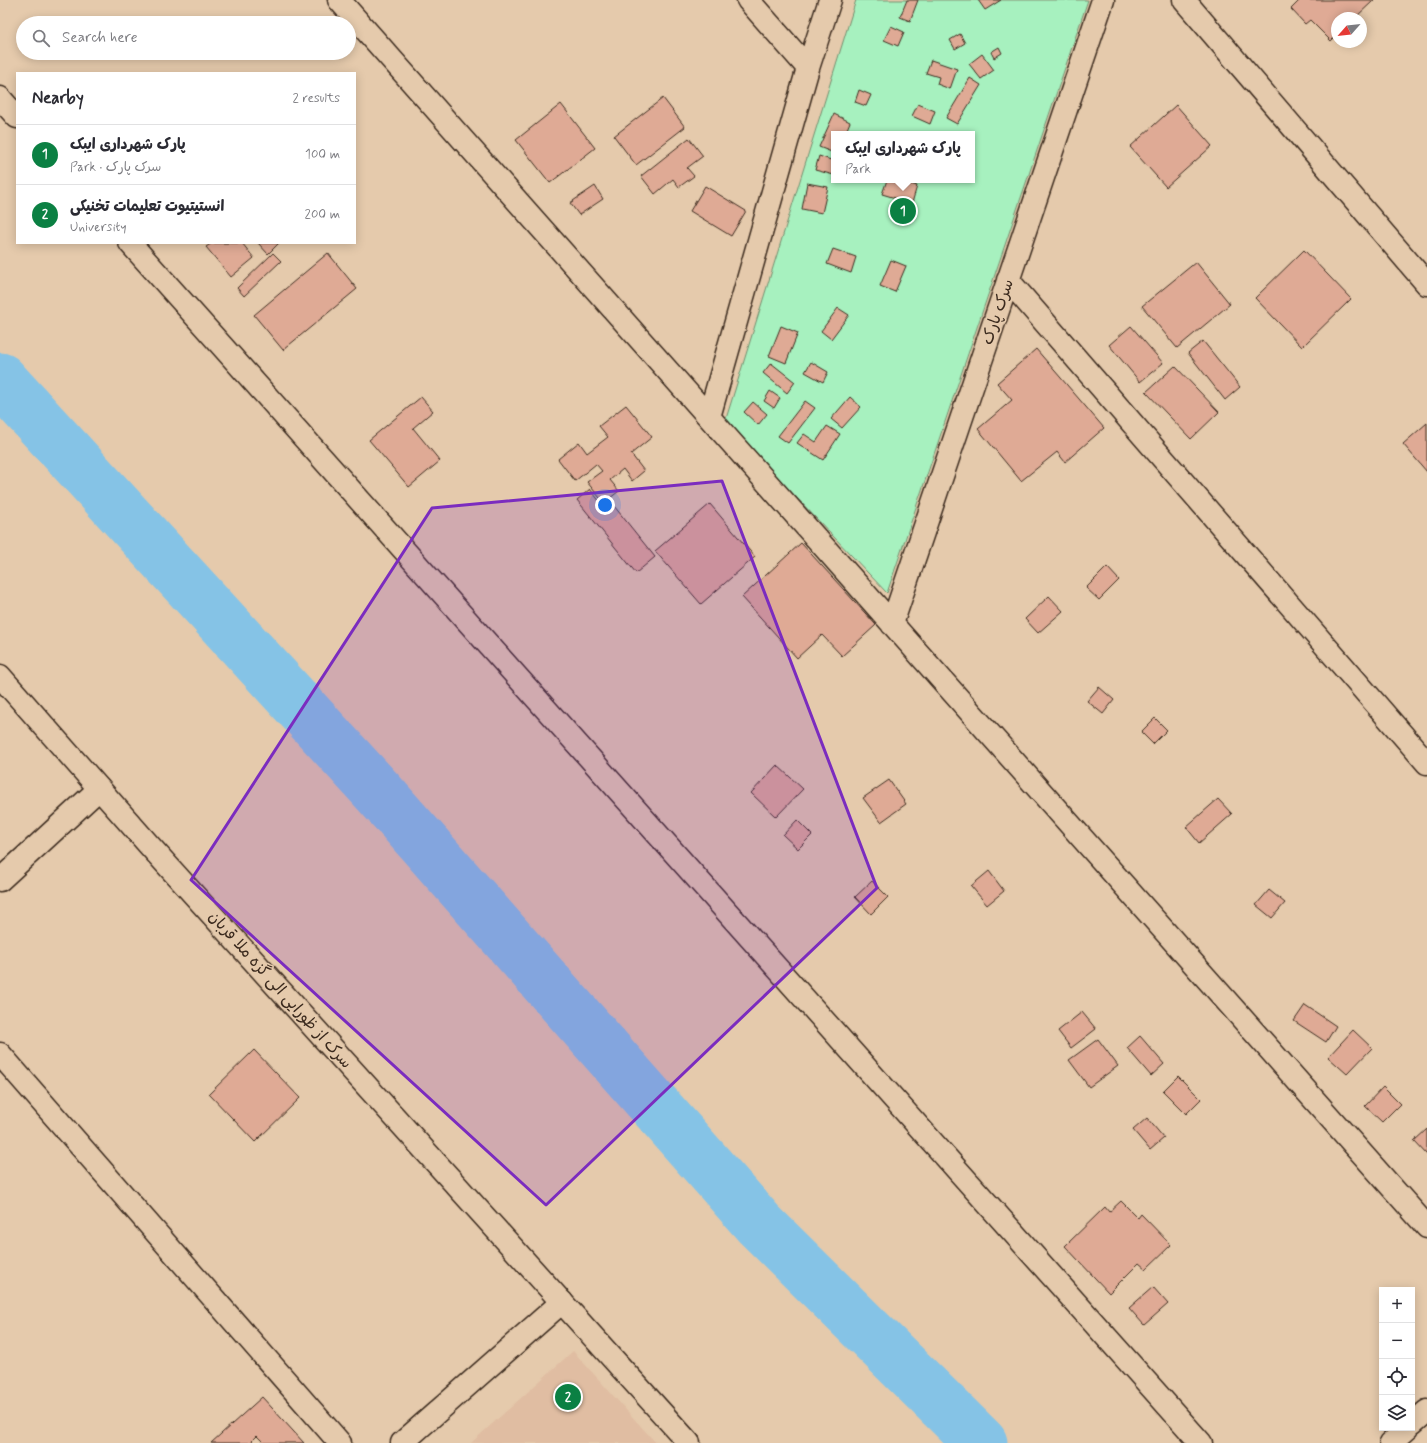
<!DOCTYPE html>
<html lang="en">
<head>
<meta charset="utf-8">
<style>
	:root { --surface:#fff; --page:#f7f7f7; --text:#2b2b33; --muted:#7c7c81; --line:#e1e1e2; --accent:#0b8043 }
	body { margin:0; font-family:Mynerve,"Playpen Sans Arabic",sans-serif; background:var(--page); color:var(--text) }
	.controls { position:absolute; right:12px; bottom:12px; display:grid; overflow:hidden; border-radius:0px; box-shadow:0 2px 10px #0003 }
	.controls button { width:36px; height:36px; display:grid; place-items:center; padding:0; border:0; border-bottom:1px solid var(--line); background:var(--surface); color:var(--text); font:20px sans-serif }
	.compass { position:absolute; left:1331px; top:12px; width:36px; height:36px; border-radius:50%; background:var(--surface); box-shadow:0 2px 10px #0003; rotate:243deg }
	.you { position:absolute; left:605px; top:505px; width:14px; height:14px; margin:-10px; border:3px solid #fff; border-radius:50%; background:#1a73e8; box-shadow:0 0 0 6px #1a73e833 }
	.badge { display:grid; place-items:center; width:26px; height:26px; border-radius:50%; background:var(--accent); color:#fff; font-size:13px; font-weight:700 }
	.pin { position:absolute; translate:-50% -50%; border:2px solid #fff; box-shadow:0 1px 4px #0006 }
	.popup { position:absolute; left:831px; top:131px; width:144px; height:52px; box-sizing:border-box; display:grid; place-content:center; border-radius:0px; background:var(--surface); filter:drop-shadow(0 1px 3px #0005); font-size:13px; white-space:nowrap; color:var(--muted) }
	.popup b { font-size:15px; color:var(--text) }
	.popup::after { content:''; position:absolute; left:50%; top:100%; margin-left:-8px; border:8px solid transparent; border-top-color:var(--surface) }
	.list { margin:0; padding:0; list-style:none }
	h2 { display:flex; justify-content:space-between; align-items:center; height:52px; margin:0; padding:0 16px; font-size:17px }
	h2 small { font-size:13px; font-weight:400; color:var(--muted) }
	.list li { display:grid; grid-template-columns:26px 1fr auto; gap:12px; align-items:center; box-sizing:border-box; height:60px; padding:0 16px; border-top:1px solid var(--line) }
	.list b { display:block; font-size:15px; white-space:nowrap }
	.list p { margin:0; font-size:13px; white-space:nowrap; color:var(--muted) }
	.list em { font-size:13px; font-style:normal; color:var(--muted) }
	.icon { flex:none; width:22px; height:22px; fill:none; stroke:currentColor; stroke-width:2; stroke-linecap:round; stroke-linejoin:round }
	.map { position:relative; flex:none; width:1427px; height:1443px; overflow:hidden }
	.search { position:absolute; background:var(--surface); box-shadow:0 2px 10px #0003; left:16px; top:16px; width:340px; height:44px; display:flex; align-items:center; gap:10px; box-sizing:border-box; padding:0 14px; border-radius:22px; color:var(--muted); font-size:15px }
	.panel { position:absolute; background:var(--surface); box-shadow:0 2px 10px #0003; left:16px; top:72px; width:340px; height:172px; border-radius:0px }
	.map>svg:first-child { display:block }
	.built { fill:#e0bda2 }
	.green { fill:#a7f1bf; stroke:#718e6e; fill-rule:evenodd }
	.lines { fill:none; stroke-linecap:round; stroke-linejoin:round }
	.river { stroke:#85c3e6; stroke-width:53 }
	.building { fill:#dfaa95; stroke:#3b2a1e }
	.street-casing { stroke:#3b2a1e; stroke-width:25 }
	.secondary-casing { stroke:#3b2a1e; stroke-width:25 }
	.street { stroke:#e5caac; stroke-width:22 }
	.secondary { stroke:#e5caac; stroke-width:22 }
	.marked { fill:#7b2cbf; fill-opacity:0.2; stroke:#7b2cbf; stroke-width:3; stroke-linejoin:round }
	.labels { text-anchor:middle; dominant-baseline:central; stroke-width:3; stroke-linejoin:round; paint-order:stroke }
	.street-label { font-size:16px; fill:#3b2a1e; stroke:#e5caac }
</style>
</head>
<body>
<div class="map">
<svg width="1427" height="1443" viewBox="0 0 1427 1443">
	<rect width="100%" height="100%" fill="#e5caac"/>
	<filter id="ink" filterUnits="userSpaceOnUse"><feTurbulence type="fractalNoise" baseFrequency=".025" numOctaves="2"/><feDisplacementMap in="SourceGraphic" scale="8" xChannelSelector="R" yChannelSelector="G"/><feConvolveMatrix kernelMatrix="1 2 1 2 8 2 1 2 1" color-interpolation-filters="sRGB"/></filter>
	<g filter="url(#ink)">
		<!-- built -->
		<path class="built" d="M573,1351L656,1443H471Z"/>
		<!-- green -->
		<path class="green" d="M856,0H1088L887,593L725,422ZM834,134H972V180H834Z"/>
		<g class="lines">
			<!-- river -->
			<path class="river" d="M0,379L380,794L759,1224L981,1443"/>
		</g>
		<!-- building -->
		<path class="building" d="M907,0H918L910,21L900,17Z
			M978,0H1001L985,10Z
			M1300,0H1374L1355,18H1337V35L1331,41L1310,20L1305,24L1291,9Z
			M891,26L904,32L898,46L884,40Z
			M960,34L965,43L955,49L950,40Z
			M999,47L1002,53L994,58L991,52Z
			M982,54L994,70L981,79L969,64Z
			M931,60L957,69L950,89L937,84L939,77L926,73Z
			M970,78L981,85L957,124L946,118Z
			M859,90L871,95L866,106L855,102Z
			M663,98L685,127L636,165L614,136Z
			M561,104L595,148L550,183L516,140Z
			M918,104L935,111L930,124L912,116Z
			M1176,105L1212,146L1166,187L1130,147Z
			M834,114L850,122L845,134H834V153L819,147Z
			M689,138L703,156L687,168L694,176L679,187L673,179L655,194L641,176Z
			M819,156L834,161V175L815,170Z
			M887,180H899L917,186L912,203L882,194Z
			M807,183L828,187L822,213L802,209Z
			M595,186L603,199L579,215L570,203Z
			M705,186L746,211L731,236L690,211Z
			M212,243H242L254,258L231,277L206,247Z
			M258,243H279L268,254Z
			M833,249L856,257L851,273L827,264Z
			M1304,250L1351,299L1302,347L1255,298Z
			M273,253L281,261L244,296L237,288Z
			M328,253L357,289L283,350L254,315Z
			M891,260L906,266L895,292L880,286Z
			M1196,262L1230,304L1177,348L1142,306Z
			M838,308L849,315L831,339L821,331Z
			M781,326L798,333L786,363L769,356Z
			M1131,326L1163,363L1140,382L1109,345Z
			M1203,341L1240,387L1225,400L1188,353Z
			M1036,349L1104,428L1065,462L1057,452L1021,481L978,429L1012,400L997,383Z
			M811,362L828,372L823,382L805,372Z
			M771,363L795,382L787,393L763,373Z
			M1175,366L1219,412L1191,439L1146,392Z
			M770,391L780,398L774,408L764,401Z
			M421,397L433,411L413,428L440,461L409,487L369,440Z
			M850,397L861,407L842,428L831,419Z
			M805,401L815,408L788,443L778,436Z
			M753,402L767,414L758,425L744,412Z
			M626,405L652,437L631,454L644,471L632,481L623,469L610,480L619,491L604,503L587,482L602,471L596,464L575,481L558,459L579,442L587,453L608,437L599,426Z
			M1427,423V472L1403,444Z
			M827,426L840,434L823,460L797,443L804,434L816,442Z
			M590,489L608,512L614,506L655,557L636,573L577,500Z
			M710,504L755,557L701,604L655,551Z
			M801,543L876,625L842,656L822,635L797,658L742,597Z
			M1107,567L1119,580L1099,600L1086,588Z
			M1049,596L1063,611L1038,633L1025,619Z
			M1099,687L1114,700L1103,714L1087,701Z
			M1155,718L1167,730L1153,744L1141,732Z
			M777,765L803,789L776,817L751,793Z
			M889,780L906,804L881,822L863,798Z
			M1218,799L1232,814L1199,843L1186,827Z
			M797,820L812,835L798,849L783,835Z
			M989,871L1004,891L987,905L971,886Z
			M872,881L888,897L871,914L855,897Z
			M1269,890L1285,903L1272,918L1256,905Z
			M1305,1005L1336,1026L1326,1042L1294,1021Z
			M1082,1012L1096,1029L1071,1048L1058,1031Z
			M1353,1030L1372,1048L1347,1074L1328,1057Z
			M1140,1036L1164,1064L1151,1076L1127,1048Z
			M1098,1039L1118,1066L1089,1087L1069,1060Z
			M254,1050L300,1098L255,1142L209,1094Z
			M1178,1076L1201,1099L1186,1114L1163,1091Z
			M1383,1087L1400,1104L1382,1122L1365,1106Z
			M1147,1118L1164,1138L1150,1150L1133,1130Z
			M1427,1129V1155L1414,1141Z
			M1121,1201L1138,1218L1141,1214L1171,1245L1146,1269L1139,1263L1109,1293L1065,1246L1105,1207L1109,1212Z
			M1153,1287L1168,1304L1144,1325L1129,1308Z
			M262,1397L304,1443H264L257,1436L250,1443H211Z"/>
		<g class="lines">
			<!-- street casing -->
			<g class="street-casing">
				<path id="street" d="M339,0L1427,1227
					M748,0L808,68
					M1184,0L1427,284
					M0,98L17,117
					M130,243L1201,1443
					M1008,280L1427,763
					M709,417L808,68L830,0
					M892,624L1103,0
					M0,880L99,789
					M0,1054L340,1443
					M1412,1424L1427,1411
					M402,1443L562,1302
					M1391,1443L1408,1428"/>
			</g>
			<!-- secondary casing -->
			<g class="secondary-casing">
				<path id="secondary" d="M0,676L149,845L689,1443"/>
			</g>
			<!-- street -->
			<use href="#street" class="street"/>
			<!-- secondary -->
			<use href="#secondary" class="secondary"/>
		</g>
	</g>
	<!-- marked area -->
	<path class="marked" d="M722,481L877,888L546,1205L191,880L432,508Z"/>
	<g class="labels">
		<!-- street labels -->
		<g class="street-label">
			<text transform="translate(998 312) rotate(-71)">سرک پارک</text>
			<text transform="translate(280 990) rotate(48)">سرک از ظورایی الی گزه ملا قربان</text>
		</g>
	</g>
</svg>
<div class="controls">
<button>+</button>
<button>−</button>
<button><svg class="icon" aria-label="locate" viewBox="0 0 24 24"><circle cx="12" cy="12" r="6"/><path d="M12 2v4M12 18v4M2 12h4M18 12h4"/></svg></button>
<button><svg class="icon" aria-label="layers" viewBox="0 0 24 24"><path d="M12 4l9 5-9 5-9-5zM3 14l9 5 9-5"/></svg></button>
</div>
<svg class="compass" viewBox="-18 -18 36 36"><path d="M0-13l5 13h-10z" fill="#e53935"/><path d="M0 13l5-13h-10z" fill="#7c7c81"/></svg>
<div class="you"></div>
<div class="pin badge" style="left:903px;top:211px">1</div>
<div class="popup"><b>پارک شهرداری ایبک</b>Park</div>
<div class="pin badge" style="left:568px;top:1397px">2</div>
<div class="search"><svg class="icon" aria-label="search" viewBox="0 0 24 24"><circle cx="10" cy="10" r="6"/><path d="M15 15l6 6"/></svg>Search here</div>
<section class="panel">
<h2>Nearby<small>2 results</small></h2>
<ul class="list">
<li><span class="badge">1</span><div><b>پارک شهرداری ایبک</b><p>Park · سرک پارک</p></div><em>100 m</em></li>
<li><span class="badge">2</span><div><b>انستیتیوت تعلیمات تخنیکی</b><p>University</p></div><em>200 m</em></li>
</ul>
</section>
</div>
</body>
</html>
